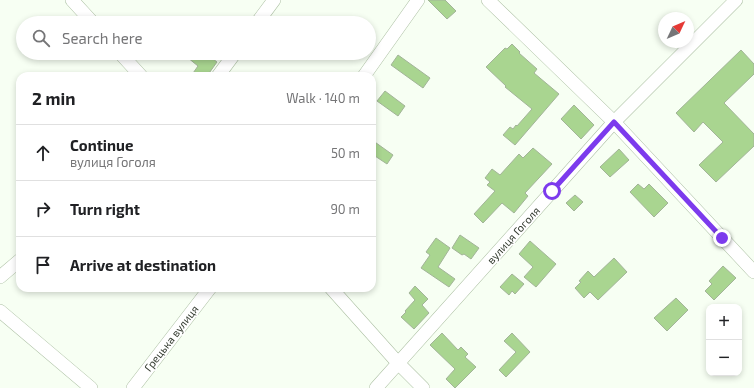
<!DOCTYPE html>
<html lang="en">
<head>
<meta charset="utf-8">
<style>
	:root { --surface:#fff; --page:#f2f2f2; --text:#202124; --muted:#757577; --line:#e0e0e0 }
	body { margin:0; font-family:"Exo 2",sans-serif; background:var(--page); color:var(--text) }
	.controls { position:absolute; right:12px; bottom:12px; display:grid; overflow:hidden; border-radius:8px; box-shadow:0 2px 6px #0003 }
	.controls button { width:36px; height:36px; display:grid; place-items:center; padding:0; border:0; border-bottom:1px solid var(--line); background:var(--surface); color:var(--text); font:20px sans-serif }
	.compass { position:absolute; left:658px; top:12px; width:36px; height:36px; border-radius:50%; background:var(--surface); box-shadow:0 2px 6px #0003; rotate:46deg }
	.stop { position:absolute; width:12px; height:12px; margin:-9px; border:3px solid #7c3aed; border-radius:50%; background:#fff }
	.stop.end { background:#7c3aed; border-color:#fff; box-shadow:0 1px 4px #0008 }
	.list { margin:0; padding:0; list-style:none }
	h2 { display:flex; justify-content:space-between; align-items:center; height:52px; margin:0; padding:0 16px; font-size:17px }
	h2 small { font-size:13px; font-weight:400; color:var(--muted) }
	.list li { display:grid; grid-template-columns:26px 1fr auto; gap:12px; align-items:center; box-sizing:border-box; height:56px; padding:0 16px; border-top:1px solid var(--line) }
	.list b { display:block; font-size:15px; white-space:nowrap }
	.list p { margin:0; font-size:13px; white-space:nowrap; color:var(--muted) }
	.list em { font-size:13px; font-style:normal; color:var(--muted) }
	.icon { flex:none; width:22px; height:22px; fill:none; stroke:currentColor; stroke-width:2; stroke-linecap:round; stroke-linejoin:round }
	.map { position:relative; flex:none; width:754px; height:388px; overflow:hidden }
	.search { position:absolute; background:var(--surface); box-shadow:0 2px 6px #0003; left:16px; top:16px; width:360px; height:44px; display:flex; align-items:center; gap:10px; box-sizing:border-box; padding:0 14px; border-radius:22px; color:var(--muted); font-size:15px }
	.panel { position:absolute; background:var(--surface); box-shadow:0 2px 6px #0003; left:16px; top:72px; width:360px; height:220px; border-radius:12px }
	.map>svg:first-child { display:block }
	.building { fill:#a9d590; stroke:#a2b498 }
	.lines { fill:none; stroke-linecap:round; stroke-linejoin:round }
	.minor-casing { stroke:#adc0a4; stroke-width:14 }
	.minor { stroke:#fff; stroke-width:13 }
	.route { stroke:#7c3aed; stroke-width:5 }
	.labels { text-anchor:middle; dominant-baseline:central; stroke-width:3; stroke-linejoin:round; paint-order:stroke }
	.street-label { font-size:11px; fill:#363d32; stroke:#fff }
</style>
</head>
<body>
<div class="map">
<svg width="754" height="388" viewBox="0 0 754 388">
	<rect width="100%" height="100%" fill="#f7fff3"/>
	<!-- building -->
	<path class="building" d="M428,0H445L456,11L447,19Z
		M512,44L520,52L519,53L537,69L534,73L559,94L515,145L503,135L510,127L513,129L516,125L517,126L532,109L505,87L506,86L486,67L505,48L507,49Z
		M741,50L754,64V74L724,103L754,134V146L716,182L699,165L723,142L703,122L694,132L676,113Z
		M182,53H205L217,62L207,76H191L198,66Z
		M398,55L430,78L423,88L391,65Z
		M385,91L405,106L398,116L377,101Z
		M574,105L594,125L581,139L561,119Z
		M372,140L393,155L387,164L372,154Z
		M533,148L552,164L525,193L528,196L514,213L502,203L483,223L474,214L495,191L487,185L490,182L485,178L492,169L500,175L519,154L523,158Z
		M619,149L629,160L610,177L600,167Z
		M638,184L644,189L649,184L668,203L654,217L630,192Z
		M575,195L583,202L574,211L566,203Z
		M460,235L479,248L471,259L464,254L462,255L452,248Z
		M436,238L450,248L438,267L455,279L449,287L421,268L430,255L426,252Z
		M530,241L556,264L536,287L524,277L533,267L519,254Z
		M614,258L627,272L598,300L590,292L584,298L575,288L581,282L579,281L588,271L594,277Z
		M723,266L736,278L714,300L705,291L712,284L709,281Z
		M512,274L524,284L515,294L512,291L509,295L500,287Z
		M415,286L428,299L422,305L429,313L414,329L401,317L406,312L405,311L415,300L409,293Z
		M676,298L688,310L667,331L654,318Z
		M442,333L458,350L461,347L468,354L465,357L476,367L455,388L446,379L455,369L430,345Z
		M512,333L530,352L506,377L499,370L516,352L504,341Z"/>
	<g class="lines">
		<!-- minor casing -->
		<g class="minor-casing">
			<path id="minor" d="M72,0L93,23
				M488,0L614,122L754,272
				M257,23L274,0
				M120,53L141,76
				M218,76L235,53
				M364,76L418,0
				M0,277L20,260
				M331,288L398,363L423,388
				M0,311L91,388
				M133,388L210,288
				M376,388L614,122L736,0"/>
		</g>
		<!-- minor -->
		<use href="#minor" class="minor"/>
	</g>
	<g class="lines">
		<!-- route -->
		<path class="route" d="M552,191L614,122L722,238"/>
	</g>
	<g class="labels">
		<!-- street labels -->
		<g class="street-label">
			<text transform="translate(513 235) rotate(-48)">вулиця Гоголя</text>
			<text transform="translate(171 338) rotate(-52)">Грецька вулиця</text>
		</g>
	</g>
</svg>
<div class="controls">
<button>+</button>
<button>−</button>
</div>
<svg class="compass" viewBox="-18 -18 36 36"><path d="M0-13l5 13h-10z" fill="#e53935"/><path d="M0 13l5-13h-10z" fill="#757577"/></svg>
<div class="stop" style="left:552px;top:191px"></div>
<div class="stop end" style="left:722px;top:238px"></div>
<div class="search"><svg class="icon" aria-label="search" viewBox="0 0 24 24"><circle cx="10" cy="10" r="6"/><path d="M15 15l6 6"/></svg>Search here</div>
<section class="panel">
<h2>2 min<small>Walk · 140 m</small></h2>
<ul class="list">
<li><svg class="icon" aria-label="ahead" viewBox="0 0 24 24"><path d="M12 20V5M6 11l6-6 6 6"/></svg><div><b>Continue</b><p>вулиця Гоголя</p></div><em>50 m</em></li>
<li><svg class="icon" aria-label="right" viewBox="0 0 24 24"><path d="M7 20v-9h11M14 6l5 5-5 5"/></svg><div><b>Turn right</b></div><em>90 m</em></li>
<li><svg class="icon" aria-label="arrive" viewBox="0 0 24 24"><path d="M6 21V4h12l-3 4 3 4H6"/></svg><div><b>Arrive at destination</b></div></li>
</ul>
</section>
</div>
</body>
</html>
